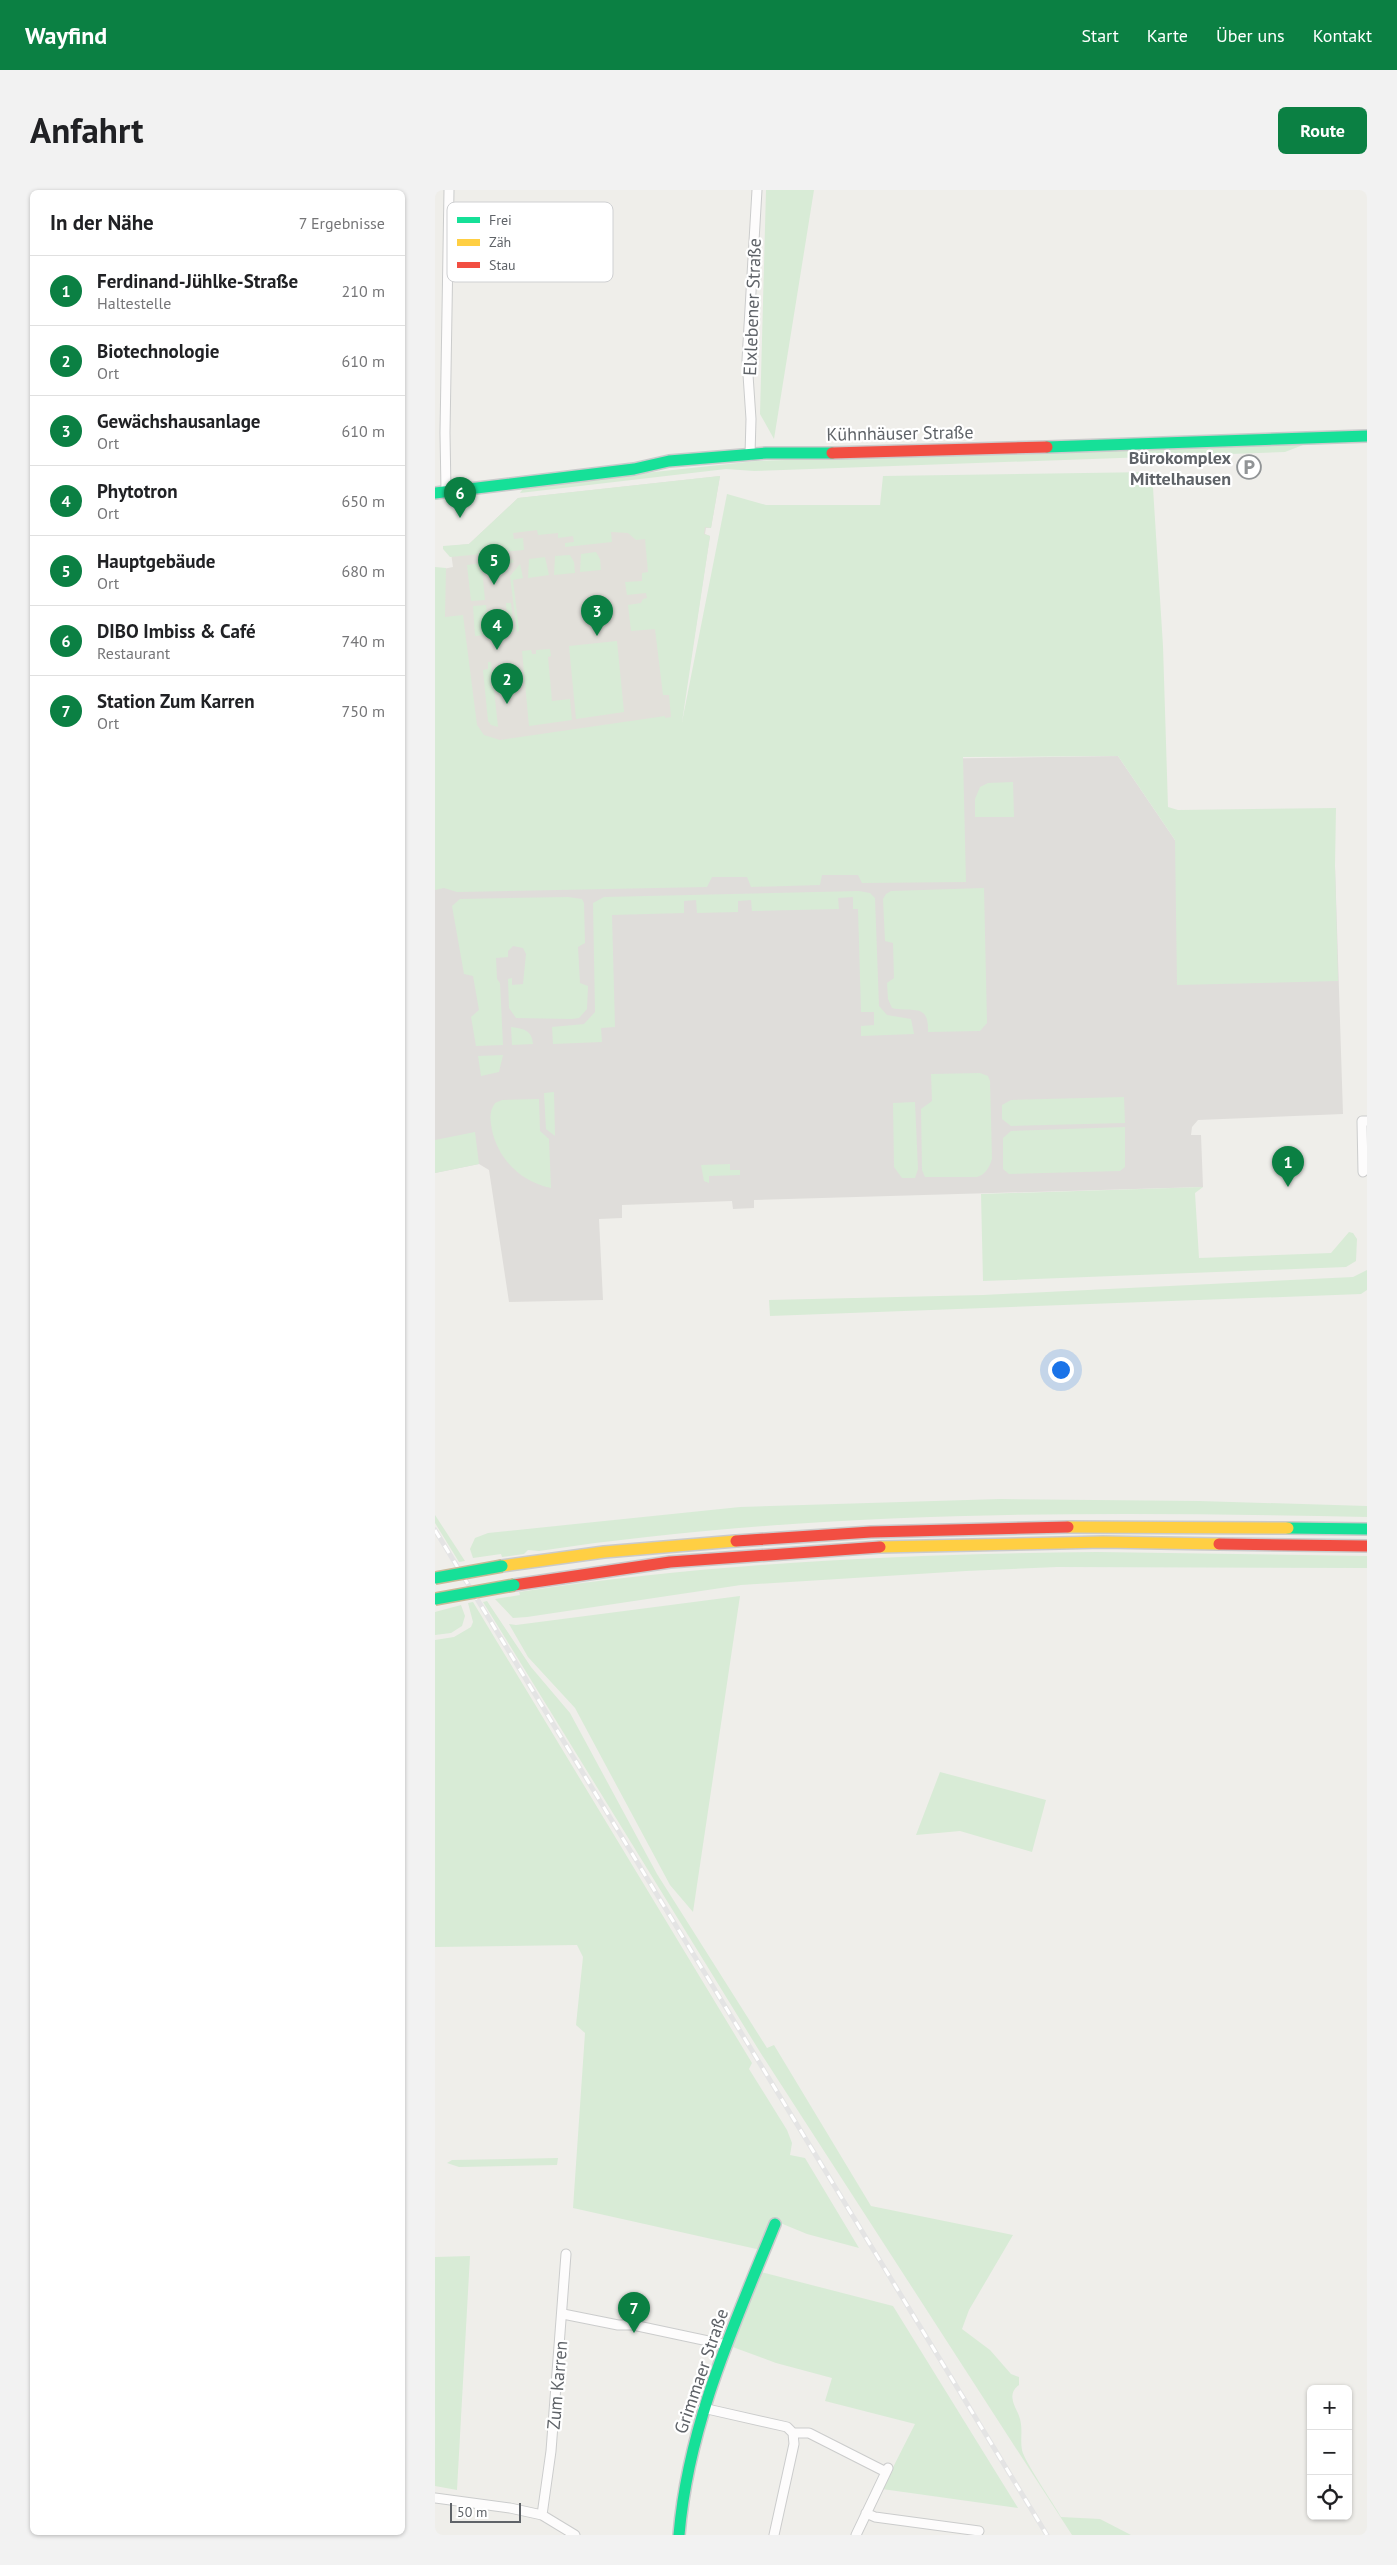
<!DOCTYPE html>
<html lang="de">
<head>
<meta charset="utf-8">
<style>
	:root { --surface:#fff; --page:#f2f2f2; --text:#202124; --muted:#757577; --line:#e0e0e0; --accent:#0b8043 }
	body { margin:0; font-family:"PT Sans",sans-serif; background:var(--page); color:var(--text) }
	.controls { position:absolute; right:15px; bottom:15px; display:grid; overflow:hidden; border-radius:8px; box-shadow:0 1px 4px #0004 }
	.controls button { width:45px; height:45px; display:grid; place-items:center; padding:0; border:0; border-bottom:1px solid var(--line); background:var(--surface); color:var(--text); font:25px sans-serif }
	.scale { position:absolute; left:15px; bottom:12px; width:71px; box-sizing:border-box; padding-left:5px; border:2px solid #5f6368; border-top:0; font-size:14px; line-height:18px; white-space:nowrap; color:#5f6368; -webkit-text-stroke:4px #fff; paint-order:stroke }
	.you { position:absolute; left:625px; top:1179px; width:18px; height:18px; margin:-12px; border:4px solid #fff; border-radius:50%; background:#1a73e8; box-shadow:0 0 0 8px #1a73e833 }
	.badge { display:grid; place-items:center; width:32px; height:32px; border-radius:50%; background:var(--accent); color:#fff; font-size:16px; font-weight:700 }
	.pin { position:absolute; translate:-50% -41px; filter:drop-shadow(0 1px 2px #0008) }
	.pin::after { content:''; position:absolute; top:26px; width:18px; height:15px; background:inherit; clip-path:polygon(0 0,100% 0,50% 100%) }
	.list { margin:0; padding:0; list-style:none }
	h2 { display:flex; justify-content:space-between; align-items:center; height:65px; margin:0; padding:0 20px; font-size:21px }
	h2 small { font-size:16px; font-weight:400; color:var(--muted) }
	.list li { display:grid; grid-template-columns:32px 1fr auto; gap:15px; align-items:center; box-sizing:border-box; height:70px; padding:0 20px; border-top:1px solid var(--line) }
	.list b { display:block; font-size:19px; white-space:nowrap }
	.list p { margin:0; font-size:16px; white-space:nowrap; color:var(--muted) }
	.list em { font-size:16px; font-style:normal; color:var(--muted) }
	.icon { flex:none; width:28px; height:28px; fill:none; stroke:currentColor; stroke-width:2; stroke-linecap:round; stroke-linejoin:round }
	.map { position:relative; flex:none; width:932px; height:2345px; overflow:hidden; border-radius:8px }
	header { display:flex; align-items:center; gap:30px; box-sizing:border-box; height:70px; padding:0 25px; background:var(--accent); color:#fff }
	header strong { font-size:24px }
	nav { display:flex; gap:28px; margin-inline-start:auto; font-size:18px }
	.intro { display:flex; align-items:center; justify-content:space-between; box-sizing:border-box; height:120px; padding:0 30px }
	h1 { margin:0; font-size:35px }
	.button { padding:12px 22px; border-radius:8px; background:var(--accent); color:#fff; font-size:18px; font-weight:700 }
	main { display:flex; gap:30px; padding:0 30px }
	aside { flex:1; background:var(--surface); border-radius:8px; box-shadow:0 1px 4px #0004 }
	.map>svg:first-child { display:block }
	.industrial { fill:#dfddda }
	.education { fill:#e2e0da }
	.green { fill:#d8ebd6 }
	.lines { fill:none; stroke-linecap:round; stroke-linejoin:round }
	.street-casing { stroke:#cbcccc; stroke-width:11 }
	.fast-casing { stroke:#cacacb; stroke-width:14 }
	.slow-casing { stroke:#cacacb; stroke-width:14 }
	.jam-casing { stroke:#cacacb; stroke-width:14 }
	.street { stroke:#fdfcfc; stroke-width:9 }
	.fast { stroke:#16e098; stroke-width:11 }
	.slow { stroke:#ffcf43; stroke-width:11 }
	.jam { stroke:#f24e42; stroke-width:11 }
	.rail-casing { stroke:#e4e4e4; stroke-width:5 }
	.rail { stroke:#fff; stroke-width:3; stroke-dasharray:9; stroke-linecap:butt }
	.fast-bridge-casing { stroke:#c8b996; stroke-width:14; stroke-linecap:butt }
	.fast-bridge { stroke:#16e098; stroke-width:11 }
	.labels { text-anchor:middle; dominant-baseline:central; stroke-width:4.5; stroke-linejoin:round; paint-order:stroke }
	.street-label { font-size:18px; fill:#5f6368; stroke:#fff }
	.poi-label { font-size:18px; font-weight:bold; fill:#5f6368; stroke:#fff; text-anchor:end }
	.key { fill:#fff; stroke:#cfd0d2; stroke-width:1 }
	.key-label { font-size:14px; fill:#5f6368 }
</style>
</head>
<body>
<header>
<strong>Wayfind</strong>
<nav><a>Start</a><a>Karte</a><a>Über uns</a><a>Kontakt</a></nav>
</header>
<div class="intro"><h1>Anfahrt</h1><a class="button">Route</a></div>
<main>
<aside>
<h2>In der Nähe<small>7 Ergebnisse</small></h2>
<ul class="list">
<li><span class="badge">1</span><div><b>Ferdinand-Jühlke-Straße</b><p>Haltestelle</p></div><em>210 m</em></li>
<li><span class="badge">2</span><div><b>Biotechnologie</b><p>Ort</p></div><em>610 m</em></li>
<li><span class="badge">3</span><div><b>Gewächshausanlage</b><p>Ort</p></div><em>610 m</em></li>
<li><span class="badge">4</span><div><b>Phytotron</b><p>Ort</p></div><em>650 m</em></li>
<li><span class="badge">5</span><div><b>Hauptgebäude</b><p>Ort</p></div><em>680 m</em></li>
<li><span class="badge">6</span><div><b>DIBO Imbiss &amp; Café</b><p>Restaurant</p></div><em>740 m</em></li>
<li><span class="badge">7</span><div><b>Station Zum Karren</b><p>Ort</p></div><em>750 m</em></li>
</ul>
</aside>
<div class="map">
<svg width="932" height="2345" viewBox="0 0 932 2345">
	<rect width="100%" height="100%" fill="#efeeea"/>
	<!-- industrial -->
	<path class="industrial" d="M683,566L740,650L900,676L908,924L763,930L757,937L756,945H766L768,997L319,1010V1018L298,1019L297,1011L187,1015V1028L164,1029L168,1110L74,1112L54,980L44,974L0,983V576Z"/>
	<!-- education -->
	<path class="education" d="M285,286L276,338H271L270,344L275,346L243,552L9,565L8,379L18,377L15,356L34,354L83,308Z"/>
	<!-- green -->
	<path class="green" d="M331,0H379L339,249L325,224Z
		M929,252L868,255L850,262L319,281L291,279L85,303L90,296L321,271Z
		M717,282L728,456L733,617L743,620L901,618L900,676L903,791L742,795L740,650L683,566L528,567L531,692L427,693L423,685H387L385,695L316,697L312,687H277L272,697L22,702L9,698L0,700V377L11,378L10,427L28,425L42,535L49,545L65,550L230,526V528L236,527L234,505H228L220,439L196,441L193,415L206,413L208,409L212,408L211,403L192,405L190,392L207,391V383L213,382L210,349L201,350L193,343L176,342L177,352L130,357V353L139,352L138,346L123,348V343L103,345L102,340L78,343L79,349L88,348L89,360L15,367L8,359V356L34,354L83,308L285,286L276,338L270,337L269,344L275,346L247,532L292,304L331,315H445L448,286Z
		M161,362L165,369L166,380L145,382L146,364Z
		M135,365L139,372L140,383L119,385L120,366Z
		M110,367L114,385L93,388L94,369Z
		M77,369L79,372L67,377L47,378L50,410L36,411L32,375Z
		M85,374L88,388L78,390L84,441L82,442L75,386Z
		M71,413H76L79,442L40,446L38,416L51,415L53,432L72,430Z
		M182,451L189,522L141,529L134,456Z
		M115,459L116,466L113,467L117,511L135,509L137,530L94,536L87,461L96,460L97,464H101V460Z
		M53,472H56L63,537L56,535L53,531L48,480L53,479Z
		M578,592L579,627H540V609L545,597L553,593Z
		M549,698L552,833L545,841L493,842C494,812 478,823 457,818L453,809L452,793L459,788L458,753L450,751L448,709L451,704L456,701Z
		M424,701L435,703L440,708L444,816L452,825L476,829L479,844L426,846V836L439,835V822H426L423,719H418V707L403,708L404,719L317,721L316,710L303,711V722L262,723L261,710L249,711V723L177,725L180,837L166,838L167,852L118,854L117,837L149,834L160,822L158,713L169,707Z
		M133,707L147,709L149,713L150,753L143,757L145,793L153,796L152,819L144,828L137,829L81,828L74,818L73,789L77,788V795L88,794L91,764L88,758L78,756L73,761V767L61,768L62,789L65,793L68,855L41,856L36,827L44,820L38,786L29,784L17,716L25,709Z
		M76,837C89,839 97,840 98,854L77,855Z
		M68,865L64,882L46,886L43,866Z
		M545,883L553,886L555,891L557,969C554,978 551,984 542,987H490L487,980L486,919L497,911L496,884Z
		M119,902L120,946L111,939L109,903Z
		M689,907L690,933L576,936L567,929V915L576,910Z
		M104,909L105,941L114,949L116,998C86,992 63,969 57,940C55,929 54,922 60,913L67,910Z
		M480,912L483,979L480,988H467L459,977L458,913Z
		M690,937V977L685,981L574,984L568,979V948L576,941Z
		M40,942L44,974L0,983V950Z
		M295,974V980H305V985L274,986V993L269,991L266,975Z
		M768,997L760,1003L764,1068L896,1063L914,1042L918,1043L922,1049L921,1071L911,1077L548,1091L546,1004Z
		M932,1080V1100L926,1104L335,1126L334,1110L548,1105L918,1087Z
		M565,1309L764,1311L932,1316V1327C655,1321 378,1320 104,1361L93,1360L89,1364L67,1367L66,1364L38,1368L35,1359L40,1348L53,1343L305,1317Z
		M0,1325L30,1371L24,1372L0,1333Z
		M662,1362L932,1366V1378L622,1377L531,1381L306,1395L92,1427L78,1428L60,1409L85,1405L84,1402C276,1373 468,1364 662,1362Z
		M305,1406L258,1722L235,1695L140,1518L93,1467L74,1434L81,1435Z
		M52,1411L96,1477L135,1523L222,1684L332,1858L339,1855L436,2016L578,2045L534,2120L527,2139L555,2160L576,2184L584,2187V2195C570,2205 582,2218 585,2229C588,2240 585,2250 587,2260C589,2271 619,2314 626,2327L665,2329L696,2345H637L325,1862L48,1412Z
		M38,1412L317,1873L314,1879L352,1940L357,1953L355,1965L370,1968L424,2058L372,2044L338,2030L326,2060L138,2018L150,1843L141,1835L148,1767L142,1755L0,1757V1450L19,1447L36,1437L38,1432L33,1413Z
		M26,1415L30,1426L27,1436L16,1443L0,1445V1422Z
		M505,1582L611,1610L597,1662L525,1641L481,1645Z
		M123,1968L122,1975L24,1977L12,1973L17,1970Z
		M35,2066L22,2300L0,2296V2067Z
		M326,2082L458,2116L583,2318L447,2299L480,2234L390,2211L397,2188L341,2173L295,2156Z"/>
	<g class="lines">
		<!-- street casing -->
		<g class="street-casing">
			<path id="street" d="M315,265L316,229L312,170L322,0
				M11,301L10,243L14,0
				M928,982L927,931H932
				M128,2124L183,2135H198L292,2155
				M268,2218L352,2237L358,2243L359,2254L339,2345
				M358,2243H374L451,2282
				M0,2308L75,2318L107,2325L140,2345
				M431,2323L440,2327L544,2341
				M107,2325L116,2261L131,2064
				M421,2345L453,2278"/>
		</g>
		<!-- fast casing -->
		<g class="fast-casing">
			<path id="fast" d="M612,257L932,246
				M0,303L199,279L234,271L331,263H397
				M853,1338L932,1339
				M244,2345C253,2235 299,2135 340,2034"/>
		</g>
		<!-- slow casing -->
		<g class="slow-casing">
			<path id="slow" d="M633,1337L853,1338
				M445,1357L668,1352L784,1354
				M67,1376L169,1362L301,1351"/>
		</g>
		<!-- jam casing -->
		<g class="jam-casing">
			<path id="jam" d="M397,263L612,257
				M301,1351L436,1342L633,1337
				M784,1354L932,1356
				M79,1395L235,1372L445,1357"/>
		</g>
		<!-- street -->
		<use href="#street" class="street"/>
		<!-- fast -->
		<use href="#fast" class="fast"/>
		<!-- slow -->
		<use href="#slow" class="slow"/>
		<!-- jam -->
		<use href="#jam" class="jam"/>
		<!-- rail casing -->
		<g class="rail-casing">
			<path id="rail" d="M0,1340L612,2345"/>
		</g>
		<!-- rail -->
		<use href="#rail" class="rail"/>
		<!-- fast-bridge casing -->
		<g class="fast-bridge-casing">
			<path id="fast-bridge" d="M0,1388L67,1376
				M0,1409L79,1395"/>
		</g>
		<!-- fast-bridge -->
		<use href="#fast-bridge" class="fast-bridge"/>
	</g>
	<!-- icons -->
	<defs>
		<g id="parking-ring" transform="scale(1.25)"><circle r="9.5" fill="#fff" stroke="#919496" stroke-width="1.5"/><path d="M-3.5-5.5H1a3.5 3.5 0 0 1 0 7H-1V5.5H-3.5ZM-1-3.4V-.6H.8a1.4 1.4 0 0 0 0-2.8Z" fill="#919496"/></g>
	</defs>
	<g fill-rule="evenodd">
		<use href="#parking-ring" x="814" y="277"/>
	</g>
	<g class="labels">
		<!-- street labels -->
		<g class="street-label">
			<text transform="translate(317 117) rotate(-88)">Elxlebener Straße</text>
			<text transform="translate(465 243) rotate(-1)">Kühnhäuser Straße</text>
			<text transform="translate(266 2181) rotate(-71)">Grimmaer Straße</text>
			<text transform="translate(122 2195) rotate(-85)">Zum Karren</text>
		</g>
		<!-- poi labels -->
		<g class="poi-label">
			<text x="796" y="267">Bürokomplex<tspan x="796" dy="21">Mittelhausen</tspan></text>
		</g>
	</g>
	<!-- legend -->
	<rect x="12" y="12" width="166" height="80" rx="8" class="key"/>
	<rect x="22" y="27" width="23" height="6" fill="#16e098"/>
	<rect x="22" y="49" width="23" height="7" fill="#ffcf43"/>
	<rect x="22" y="72" width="23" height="6" fill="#f24e42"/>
	<g class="key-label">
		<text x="54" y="35">Frei</text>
		<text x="54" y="57">Zäh</text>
		<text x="54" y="80">Stau</text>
	</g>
</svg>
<div class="controls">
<button>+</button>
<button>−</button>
<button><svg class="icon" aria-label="locate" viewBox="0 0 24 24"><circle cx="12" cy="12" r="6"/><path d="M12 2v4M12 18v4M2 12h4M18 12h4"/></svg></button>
</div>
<div class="scale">50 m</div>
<div class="you"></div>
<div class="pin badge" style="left:853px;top:997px">1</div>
<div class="pin badge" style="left:72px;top:514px">2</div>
<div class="pin badge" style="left:162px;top:446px">3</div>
<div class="pin badge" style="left:62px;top:460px">4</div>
<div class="pin badge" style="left:59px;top:395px">5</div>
<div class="pin badge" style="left:25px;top:328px">6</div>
<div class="pin badge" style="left:199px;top:2143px">7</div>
</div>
</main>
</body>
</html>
